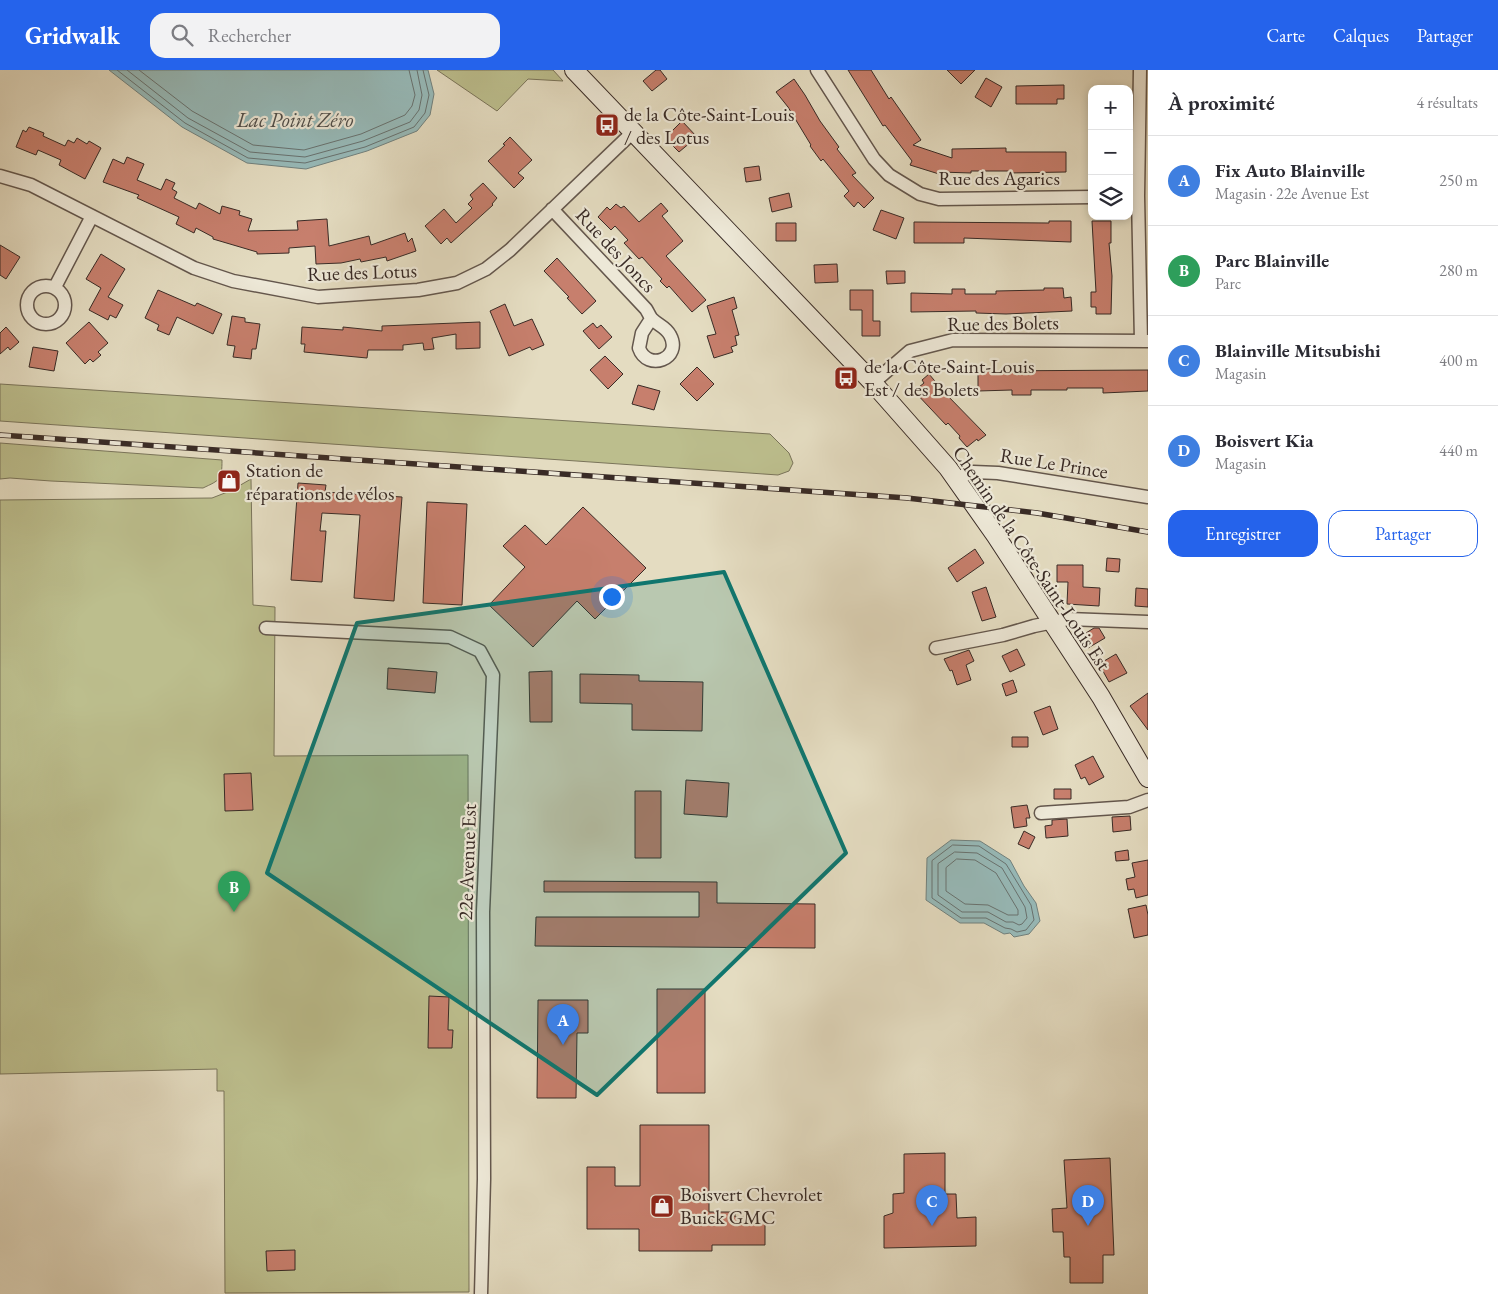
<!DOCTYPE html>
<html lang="fr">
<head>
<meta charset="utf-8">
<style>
	:root { --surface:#fff; --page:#f2f2f3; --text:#2b2b33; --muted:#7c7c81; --line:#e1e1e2; --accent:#2563eb }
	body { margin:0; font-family:"EB Garamond",serif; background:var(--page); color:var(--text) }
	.controls { position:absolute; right:15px; top:15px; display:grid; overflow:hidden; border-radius:10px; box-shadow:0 2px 8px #0003 }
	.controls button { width:45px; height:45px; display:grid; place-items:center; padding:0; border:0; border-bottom:1px solid var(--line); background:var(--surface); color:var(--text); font:25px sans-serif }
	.you { position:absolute; left:611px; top:526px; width:18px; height:18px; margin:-12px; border:4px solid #fff; border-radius:50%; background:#1a73e8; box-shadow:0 0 0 8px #1a73e833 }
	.badge { display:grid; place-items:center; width:32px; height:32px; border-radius:50%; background:var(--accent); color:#fff; font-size:16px; font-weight:700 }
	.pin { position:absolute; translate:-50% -41px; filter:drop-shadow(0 1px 2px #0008) }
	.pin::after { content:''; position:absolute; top:26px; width:18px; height:15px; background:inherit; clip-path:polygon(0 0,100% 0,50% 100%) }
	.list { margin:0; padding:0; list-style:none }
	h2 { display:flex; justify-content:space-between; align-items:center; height:65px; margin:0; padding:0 20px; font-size:21px }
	h2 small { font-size:16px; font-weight:400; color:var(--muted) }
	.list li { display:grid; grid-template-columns:32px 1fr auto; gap:15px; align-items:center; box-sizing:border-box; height:90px; padding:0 20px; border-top:1px solid var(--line) }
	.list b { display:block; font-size:19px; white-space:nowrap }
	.list p { margin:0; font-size:16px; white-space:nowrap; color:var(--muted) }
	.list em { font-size:16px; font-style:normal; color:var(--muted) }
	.actions { display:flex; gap:10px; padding:15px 20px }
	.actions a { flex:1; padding:11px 0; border:1px solid var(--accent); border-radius:15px; text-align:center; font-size:18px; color:var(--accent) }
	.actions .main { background:var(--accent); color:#fff }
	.icon { flex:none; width:28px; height:28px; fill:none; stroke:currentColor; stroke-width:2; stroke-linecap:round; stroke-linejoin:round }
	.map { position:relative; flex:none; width:1148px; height:1224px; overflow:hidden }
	header { display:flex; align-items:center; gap:30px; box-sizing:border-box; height:70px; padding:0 25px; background:var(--accent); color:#fff }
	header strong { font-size:24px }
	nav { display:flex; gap:28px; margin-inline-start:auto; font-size:18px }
	.search { width:350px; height:45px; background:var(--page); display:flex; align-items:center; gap:12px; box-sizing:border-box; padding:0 18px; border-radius:15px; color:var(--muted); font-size:19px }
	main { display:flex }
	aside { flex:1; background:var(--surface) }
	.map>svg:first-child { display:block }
	.green { fill:#bcbe8d; stroke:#7a745a }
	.water { fill:#97bab9; stroke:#71817e }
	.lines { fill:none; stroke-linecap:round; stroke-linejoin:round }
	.shore { stroke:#687270; stroke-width:1 }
	.building { fill:#c77f6d; stroke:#392b26 }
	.street-casing { stroke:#64574d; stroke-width:15 }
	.secondary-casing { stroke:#392b26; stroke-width:20 }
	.street { stroke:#ede8d7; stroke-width:12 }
	.secondary { stroke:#ede8d7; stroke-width:18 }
	.rail-casing { stroke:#392b26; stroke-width:5.5 }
	.rail { stroke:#ede8d7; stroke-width:4; stroke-dasharray:11; stroke-linecap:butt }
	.marked { fill:#0f766e; fill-opacity:0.2; stroke:#0f766e; stroke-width:4; stroke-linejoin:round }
	.labels { text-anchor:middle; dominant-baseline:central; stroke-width:4.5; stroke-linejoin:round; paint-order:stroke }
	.poi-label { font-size:20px; fill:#392b26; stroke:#ede8d7; text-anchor:start }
	.street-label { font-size:20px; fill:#392b26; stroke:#ede8d7 }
	.water-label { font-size:21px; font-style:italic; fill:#504f4b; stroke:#ede8d7 }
</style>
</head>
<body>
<header>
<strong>Gridwalk</strong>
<div class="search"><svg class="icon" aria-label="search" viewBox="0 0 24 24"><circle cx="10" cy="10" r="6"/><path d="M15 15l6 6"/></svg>Rechercher</div>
<nav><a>Carte</a><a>Calques</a><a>Partager</a></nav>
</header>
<main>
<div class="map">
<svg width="1148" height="1224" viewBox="0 0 1148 1224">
	<rect width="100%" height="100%" fill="#e4dcc1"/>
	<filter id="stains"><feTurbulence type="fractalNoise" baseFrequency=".004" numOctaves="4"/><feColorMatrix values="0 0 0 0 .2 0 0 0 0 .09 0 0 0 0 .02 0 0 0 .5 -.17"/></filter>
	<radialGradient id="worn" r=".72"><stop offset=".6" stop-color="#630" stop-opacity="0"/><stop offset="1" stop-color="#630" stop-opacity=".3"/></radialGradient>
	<!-- green -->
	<path class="green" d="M437,0H553L563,11L528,9L497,41Z
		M0,314L770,364L789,383L793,393L789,401L778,405L0,351Z
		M0,373L222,390C222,410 220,410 203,418L51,411L10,408L0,409Z
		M251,409L253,535L275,537L274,686L468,685L469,1222L225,1223L224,1021H217V999L0,1004V430L212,428L230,421Z"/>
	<!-- water -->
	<path class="water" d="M109,0H428L434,24L430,45L417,61L367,81L306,99L247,93L182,57Z
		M951,770L980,771L1010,790L1024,816L1036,833L1040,851L1029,864L1014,867L1010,863L1004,864L984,853H960L926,830L927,788Z"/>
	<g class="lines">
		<!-- shore -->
		<path class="shore" d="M117,0L185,53L248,88L305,93L365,77L414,57L425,43L429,25L423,0
			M127,0L188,48L250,82L305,87L363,71L410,52L419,40L422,25L417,0
			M139,0L192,41L253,75L304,80L361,64L405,45L412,36L415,25L409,0
			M953,775L979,776L1006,794L1031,835L1034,850L1026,860L1017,862L1011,859L1005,858L986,848H961L932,828V791Z
			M955,782L977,783L1002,798L1025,837L1027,848L1022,854L1019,855L1013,852H1006L988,842H962L938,825V794Z
			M957,789L975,790L996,803L1018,840V845H1008L988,835L965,834L946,821V798Z"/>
	</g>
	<!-- building -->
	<path class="building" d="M656,0H660L667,9L652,21L643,11Z
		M848,0H871L889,29L891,27L921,70L913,75L952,88V79L1006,78V82H1066V102L1009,103V101H971V103L940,102L939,104L910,95L912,91L885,55L883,56Z
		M947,0H975L961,14Z
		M986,8L1002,17L991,37L975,27Z
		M794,9L805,25L820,51L839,77L837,79L856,103L852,105L874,128L864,138L858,132L854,137L844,126L849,121L823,89L821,91L810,76L811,75L788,37L776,22Z
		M1064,15V29H1057V34H1016V16Z
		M682,51L697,67L679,82L665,68Z
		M29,57L44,63L43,66L65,76L68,70L74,73L77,68L87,74L89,71L101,78L85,109L59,95L61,90L38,80L36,85L16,77L23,60L26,62Z
		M510,67L532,90L518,103L524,108L514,118L488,91L505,75L503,74Z
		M127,87L144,94L137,110L161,120L166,109L175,113L172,119L177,122L174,128L196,139L199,133L220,144L222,136L240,141L239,145L252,149L248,161L298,160L297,151L327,149L329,176L369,166L371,175L405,163L408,172L412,168L416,181L387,191L386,187L361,192L360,189L341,193L316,194L315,176L289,178V183L257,184V182L213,169V167L196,158L194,163L176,154L179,147L137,128L139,125L103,112L113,89L124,94Z
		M759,96L761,110L746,112L744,98Z
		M483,113L497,128L492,134L493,135L451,173L447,168L441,174L425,156L444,139L456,153L472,138L468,134L473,129L470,125Z
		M789,123L792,137L772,142L769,128Z
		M661,133L668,141L662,146L683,171L666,186L706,230L692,242L669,216L667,218L660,211L662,209L642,187L639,189L624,173L628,170L615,156L611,160L598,147L607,137L610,140L616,134L621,138L624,136L639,152Z
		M881,140L904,148L896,169L873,160Z
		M1049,151H1071V172L964,168V173H914V152L1049,153Z
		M1092,151H1111V173H1109L1112,206L1111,244H1096V237H1091V222H1096Z
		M776,153H796V171H776Z
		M0,175L20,187L6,209L0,205Z
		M101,184L125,199L108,227L123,235L116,248L110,245L108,250L89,240L101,218L86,209Z
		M557,188L596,231L582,244L567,228L569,227L544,201Z
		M837,194L838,212L815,213L814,195Z
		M886,201H905V213L887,214Z
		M1044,218H1063L1064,228L1071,227L1072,241L1006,244L976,243V241L911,242V223L952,224V219H965V224H996V221L1044,220Z
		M158,220L195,236L197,233L222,244L213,264L177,247L169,265L157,260L159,255L145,248Z
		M850,220H873V251H880V266H862V240H850Z
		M734,227L737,238L732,240L739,265L735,266L737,275L731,277L733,282L714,288L707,266L716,264L707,236Z
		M505,234L514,256L532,249L544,275L532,280L530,277L509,286L490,241Z
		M232,246L245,248V252L260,254L256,279H252L251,289L233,287L235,276L227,275Z
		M89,252L108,273L98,282L101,285L93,292L90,289L85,294L66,273Z
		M480,252V278L456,279V264L432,268L434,279L424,280L423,273L403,275V280H368L367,288L304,282L305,274H301L302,257L343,260V257L382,261V256Z
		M593,253L597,258L601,255L612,267L599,279L583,261Z
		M6,257L19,272L10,280L8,277L0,284V263Z
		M33,277L58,281L54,301L29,297Z
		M605,286L623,304L608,319L590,300Z
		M697,297L714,314L697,331L680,314Z
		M1148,300V321L1103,323V318H1067V320H1031V325H1012V320L978,321V301Z
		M929,304L944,322L986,365L978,371L977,369L967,377L959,368L960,366L948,353L946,355L914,321L924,313L922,310Z
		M638,315L660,321L654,340L632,334Z
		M298,413L326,415L325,422L402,427L394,531L354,528L360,445L322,443L320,461H326L322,512L291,510Z
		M427,432L467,434L462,535L423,533Z
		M583,437L646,498L595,549L577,531L533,577L489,535L525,497L503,476L525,455L546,475Z
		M975,479L984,493L957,512L948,498Z
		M1107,488L1120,489L1119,502L1106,501Z
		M1057,495H1083V517L1100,518L1099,536L1067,534L1068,512H1057Z
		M986,517L996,547L982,551L972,522Z
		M1136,518L1148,519V537L1135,536Z
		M1094,558H1099L1105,568L1088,578L1081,566Z
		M1017,579L1025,595L1010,602L1002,586Z
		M969,580L974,591L966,595L971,610L957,615L952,600L950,601L944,589Z
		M1116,584L1127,603L1109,612L1099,594Z
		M388,598L437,602L435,623L387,619Z
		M552,601V652H530L529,602Z
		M580,604L639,605V611L703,612L702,661L632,660V634L580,633Z
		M1013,610L1017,622L1006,626L1002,614Z
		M1148,623V660L1130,636Z
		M1050,636L1058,659L1043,665L1034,642Z
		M1012,667H1028V677H1012Z
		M1093,686L1104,707L1089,715L1085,707L1081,709L1075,695Z
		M251,703L253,740L225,741L224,704Z
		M686,710L729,713L727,747L684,744Z
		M1054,719H1071V729H1054Z
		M635,721H661V788H635Z
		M1027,735L1030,748H1026L1027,756L1014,758L1011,737Z
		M1130,746L1131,760L1113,762L1112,747Z
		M1067,749L1068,766L1046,768L1045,756L1052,755V750Z
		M1024,761L1035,767L1029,779L1018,774Z
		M1128,780L1129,790L1116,791L1115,782Z
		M1148,790V825L1136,828L1134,819L1128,820L1126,809L1135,807L1132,793Z
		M544,811L717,812V833L815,834V878L535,876L536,847H699V822H544Z
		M1146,835L1148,845V865L1134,868L1128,839Z
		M657,919H705V1023H657Z
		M429,926L449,927L448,960H453L452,978H428Z
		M538,930H588V963H577L576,1028H537Z
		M640,1055H709V1142H735V1147H765V1175H712V1181H639V1159H587V1097H615V1116H640Z
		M945,1083V1124H956L957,1148L976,1147V1176L884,1178V1146L893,1143V1124L904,1123V1084Z
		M1110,1088L1114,1185H1103V1213H1070V1187H1064L1063,1162H1053L1052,1139L1067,1138L1064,1090Z
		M295,1180V1200L267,1201L266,1181Z"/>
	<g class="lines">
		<!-- street casing -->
		<g class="street-casing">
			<path id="street" d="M817,0L874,89L889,105L920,124L939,129L1092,127
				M1140,0L1138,126L1141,271
				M0,106L31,115L194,198L233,211L318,227L418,220L457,213L486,199L510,180L633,62
				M552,139L646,239C648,242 650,247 652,249C658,255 666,257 670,265C683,289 647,302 639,278L642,263L651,249
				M27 235a19 19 0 1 1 38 0a19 19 0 1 1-38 0Z
				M55,217L92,146
				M873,313L910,281L953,270L1148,271
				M956,408L973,402L998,403L1148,427
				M266,558L450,567L480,581L493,605L483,842L484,1109L481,1224
				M936,578L1003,565L1034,556L1068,549L1148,552
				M1041,743L1129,737L1148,730"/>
		</g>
		<!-- secondary casing -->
		<g class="secondary-casing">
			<path id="secondary" d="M574,0L873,313L948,398L996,466L1101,627L1148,708"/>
		</g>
		<!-- street -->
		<use href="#street" class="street"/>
		<!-- secondary -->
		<use href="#secondary" class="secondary"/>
		<!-- rail casing -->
		<g class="rail-casing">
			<path id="rail" d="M0,365L907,428L1037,443L1148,462"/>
		</g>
		<!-- rail -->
		<use href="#rail" class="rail"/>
	</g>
	<!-- marked area -->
	<path class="marked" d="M724,502L846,783L597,1025L267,803L357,553Z"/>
	<!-- icons -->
	<defs>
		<g id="bus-square" transform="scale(1.25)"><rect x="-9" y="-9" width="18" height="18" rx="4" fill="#8f2418" stroke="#ede8d7"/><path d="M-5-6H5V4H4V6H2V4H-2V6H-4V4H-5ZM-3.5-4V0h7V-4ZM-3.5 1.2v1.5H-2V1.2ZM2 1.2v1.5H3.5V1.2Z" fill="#fff"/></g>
		<g id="shop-square" transform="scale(1.25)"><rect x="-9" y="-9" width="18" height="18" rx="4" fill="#8f2418" stroke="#ede8d7"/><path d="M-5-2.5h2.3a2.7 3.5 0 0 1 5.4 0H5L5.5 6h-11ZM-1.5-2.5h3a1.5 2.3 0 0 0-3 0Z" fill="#fff"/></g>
	</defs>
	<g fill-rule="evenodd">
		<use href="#bus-square" x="607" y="55"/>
		<use href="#bus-square" x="846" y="308"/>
		<use href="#shop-square" x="229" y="411"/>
		<use href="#shop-square" x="662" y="1136"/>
	</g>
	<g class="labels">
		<!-- poi labels -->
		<g class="poi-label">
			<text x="624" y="44">de la Côte-Saint-Louis<tspan x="624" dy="23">/ des Lotus</tspan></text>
			<text x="864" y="296">de la Côte-Saint-Louis<tspan x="864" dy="23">Est / des Bolets</tspan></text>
			<text x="246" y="400">Station de<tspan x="246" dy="23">réparations de vélos</tspan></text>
			<text x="680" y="1124">Boisvert Chevrolet<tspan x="680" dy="23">Buick GMC</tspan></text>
		</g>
		<!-- street labels -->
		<g class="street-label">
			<text x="999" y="108">Rue des Agarics</text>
			<text transform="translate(616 180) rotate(47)">Rue des Joncs</text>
			<text transform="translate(362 202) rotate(-2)">Rue des Lotus</text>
			<text transform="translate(1003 253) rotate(-1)">Rue des Bolets</text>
			<text transform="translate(1054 393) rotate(9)">Rue Le Prince</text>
			<text transform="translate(1032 488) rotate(56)">Chemin de la Côte-Saint-Louis Est</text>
			<text transform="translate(467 792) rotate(-88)">22e Avenue Est</text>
		</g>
		<!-- water labels -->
		<g class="water-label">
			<text x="295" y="49">Lac Point Zéro</text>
		</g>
	</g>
	<rect width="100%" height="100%" filter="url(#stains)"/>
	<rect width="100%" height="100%" fill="url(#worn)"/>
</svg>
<div class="controls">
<button>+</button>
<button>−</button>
<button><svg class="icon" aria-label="layers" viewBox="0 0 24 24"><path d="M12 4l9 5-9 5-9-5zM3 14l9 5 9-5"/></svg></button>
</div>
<div class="you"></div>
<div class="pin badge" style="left:563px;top:975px;background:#3f7fe0">A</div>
<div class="pin badge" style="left:234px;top:842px;background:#2e9e5b">B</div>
<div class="pin badge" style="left:932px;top:1156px;background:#3f7fe0">C</div>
<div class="pin badge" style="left:1088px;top:1156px;background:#3f7fe0">D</div>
</div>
<aside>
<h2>À proximité<small>4 résultats</small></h2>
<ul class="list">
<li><span class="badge" style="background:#3f7fe0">A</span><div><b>Fix Auto Blainville</b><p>Magasin · 22e Avenue Est</p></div><em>250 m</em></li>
<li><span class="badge" style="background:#2e9e5b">B</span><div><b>Parc Blainville</b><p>Parc</p></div><em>280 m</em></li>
<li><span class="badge" style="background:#3f7fe0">C</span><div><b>Blainville Mitsubishi</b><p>Magasin</p></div><em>400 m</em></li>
<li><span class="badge" style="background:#3f7fe0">D</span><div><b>Boisvert Kia</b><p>Magasin</p></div><em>440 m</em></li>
</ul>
<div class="actions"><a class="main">Enregistrer</a><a>Partager</a></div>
</aside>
</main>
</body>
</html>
